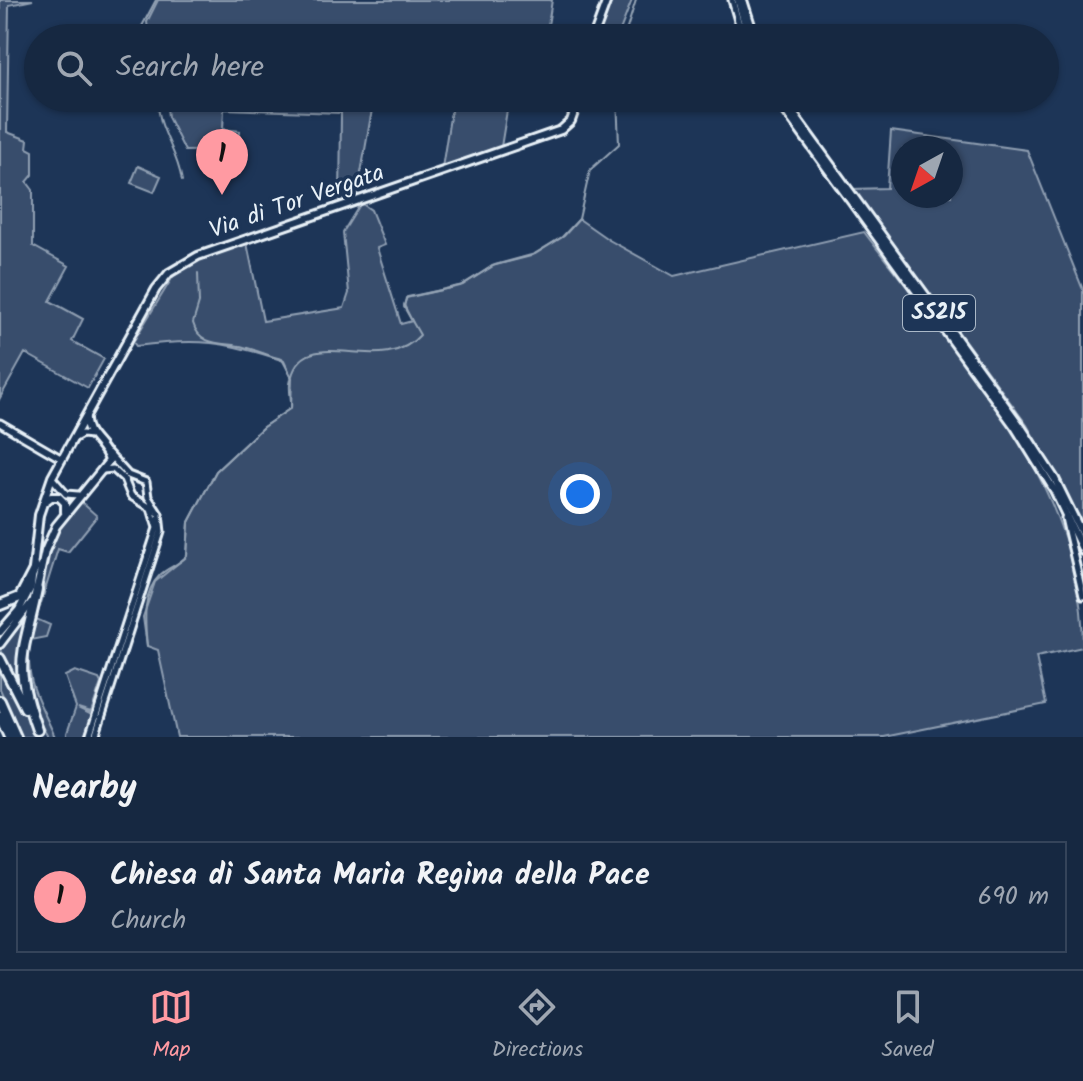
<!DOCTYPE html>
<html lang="en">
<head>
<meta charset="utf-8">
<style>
	:root { --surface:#162841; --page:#1f3048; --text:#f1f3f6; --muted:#9ea6b1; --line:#35445a; --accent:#ff9aa2 }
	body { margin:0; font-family:Kalam,sans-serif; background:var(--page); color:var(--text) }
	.compass { position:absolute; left:891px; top:136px; width:72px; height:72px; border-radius:50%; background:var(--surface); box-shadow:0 2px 6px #0004; rotate:220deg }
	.you { position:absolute; left:580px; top:494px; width:28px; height:28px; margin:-20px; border:6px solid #fff; border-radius:50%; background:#1a73e8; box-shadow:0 0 0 12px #1a73e833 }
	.badge { display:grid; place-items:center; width:52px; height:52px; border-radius:50%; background:var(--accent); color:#111; font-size:26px; font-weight:700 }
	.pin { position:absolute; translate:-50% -66px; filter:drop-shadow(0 2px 4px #0008) }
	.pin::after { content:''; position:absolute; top:42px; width:28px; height:24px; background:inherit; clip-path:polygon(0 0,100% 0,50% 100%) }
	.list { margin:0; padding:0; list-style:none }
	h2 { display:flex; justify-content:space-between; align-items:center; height:104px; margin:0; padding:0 32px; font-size:34px }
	h2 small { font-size:26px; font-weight:400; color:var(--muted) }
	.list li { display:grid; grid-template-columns:52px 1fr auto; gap:24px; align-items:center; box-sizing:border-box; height:112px; margin:0 16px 16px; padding:0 16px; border:2px solid var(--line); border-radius:0px }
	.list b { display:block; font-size:30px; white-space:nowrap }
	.list p { margin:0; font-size:26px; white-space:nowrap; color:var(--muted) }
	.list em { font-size:26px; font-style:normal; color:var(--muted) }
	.icon { flex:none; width:44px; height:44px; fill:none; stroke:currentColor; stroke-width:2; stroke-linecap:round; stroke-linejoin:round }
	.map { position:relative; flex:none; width:1083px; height:737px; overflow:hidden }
	.search { position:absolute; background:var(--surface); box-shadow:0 2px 6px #0004; left:24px; right:24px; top:24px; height:88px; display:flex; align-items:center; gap:20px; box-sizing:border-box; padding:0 28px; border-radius:44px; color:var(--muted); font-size:30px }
	.sheet { height:232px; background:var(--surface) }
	nav { display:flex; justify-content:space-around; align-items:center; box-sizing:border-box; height:112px; border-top:2px solid var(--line); background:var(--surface); font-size:22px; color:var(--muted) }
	nav a { display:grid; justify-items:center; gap:4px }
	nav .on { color:var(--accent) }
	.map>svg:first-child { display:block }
	.green { fill:#374d6c; stroke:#909fb2; stroke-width:2; fill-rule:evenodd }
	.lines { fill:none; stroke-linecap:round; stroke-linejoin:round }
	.stream { stroke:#95a4b5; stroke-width:2 }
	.minor-casing { stroke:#e8f1f8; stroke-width:11 }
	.major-casing { stroke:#e8f1f8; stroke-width:12 }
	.highway-casing { stroke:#e8f1f8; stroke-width:14 }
	.minor { stroke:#1d3557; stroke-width:5 }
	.major { stroke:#1d3557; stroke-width:6 }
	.highway { stroke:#1d3557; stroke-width:8 }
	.labels { text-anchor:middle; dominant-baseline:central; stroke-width:7; stroke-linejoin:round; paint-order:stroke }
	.shield { fill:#1d3557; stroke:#abb9c8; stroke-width:2 }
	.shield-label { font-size:22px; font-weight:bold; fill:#e8f1f8 }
	.street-label { font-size:24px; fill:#e8f1f8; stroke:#1d3557 }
</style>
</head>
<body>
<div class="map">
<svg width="1083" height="737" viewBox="0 0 1083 737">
	<rect width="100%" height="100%" fill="#1d3557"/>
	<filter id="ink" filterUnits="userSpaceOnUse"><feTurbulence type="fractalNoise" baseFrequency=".0125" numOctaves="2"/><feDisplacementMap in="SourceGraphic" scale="16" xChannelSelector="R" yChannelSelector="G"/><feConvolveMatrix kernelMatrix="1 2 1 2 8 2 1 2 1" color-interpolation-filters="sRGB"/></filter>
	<g filter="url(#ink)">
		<!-- green -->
		<path class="green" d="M0,0H33L9,5L7,132L28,140L27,148L33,151V175L27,182L33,190V246L69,266L50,301L83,319L72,341L104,359L88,388L25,353L0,398Z
			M158,0H552L546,38H149L147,22Z
			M612,0H632L617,38L599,33Z
			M166,98H374L357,196L340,203L341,113L224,109L223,129L240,131L239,150L185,151L168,117Z
			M453,98H509L501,147L442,168Z
			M891,131L1027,150L1083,290V523L1027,425L853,189L887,188ZM903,148H951V196H903Z
			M138,166L161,176L154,192L131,183Z
			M361,203L371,210L385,245L377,248L401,324L412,321L404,305L407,297L460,286L495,265L535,254L564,236L579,219L609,240L674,276L864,232C958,356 1083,481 1083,647L1036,657L1046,704L884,737H177L158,650L147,646L143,617L155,582L187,556L189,522L216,471L263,427L291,408L292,378L284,361C225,341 198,338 136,346L133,342L174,275L199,259L247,243L263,321L344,308L349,293L343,232Z
			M79,500L97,516L68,552L58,549L36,619L50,625L46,637L30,640C25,684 38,697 55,737H48L36,716L22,672L35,606L44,587L46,556L56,530Z
			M29,613L17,656L20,690L1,650Z
			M0,666L38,737H22L0,689Z
			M75,671L99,679L101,683L91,712L78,708L92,715L84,737H67V733L76,707L65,676Z"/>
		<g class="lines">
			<!-- stream -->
			<path class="stream" d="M146,38L141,28L156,0
				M624,38L636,0
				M158,98C156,128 177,148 182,181
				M198,273L199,303L193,323C200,348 225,342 244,347C257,350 268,356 282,359L292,378
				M147,646C145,623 141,594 160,575C168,567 179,565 187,556L189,522L216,471L263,427L291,408C292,401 289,392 290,384C301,317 380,381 420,335L404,307L406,298L463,285L492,266L531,256L562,237L579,219L590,170L619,144L617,98"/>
			<!-- minor casing -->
			<g class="minor-casing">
				<path id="minor" d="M732,0L743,38
					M0,423L62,459
					M73,439L82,434L91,435
					M52,478L66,494L78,495
					M1065,518L1083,596
					M89,737L157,528L151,508L131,496L124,479L113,469L103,470
					M95,737L161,532L159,514L148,497L146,482L128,475L108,453"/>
			</g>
			<!-- major casing -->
			<g class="major-casing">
				<path id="major" d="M738,0L749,38
					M743,0L755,38
					M593,38L607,0
					M776,98L1015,427L1054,490L1083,551
					M782,98L1021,427L1055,479L1083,536
					M43,503L51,497H59L65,503V512
					M36,593L45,551L56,526L109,461C105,443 84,437 86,416
					M0,632L19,610L31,587L39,515L52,477L156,289L169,273L198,256L561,130L571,121L579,98
					M0,644L31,603"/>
			</g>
			<!-- highway casing -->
			<g class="highway-casing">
				<path id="highway" d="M37,590C23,658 12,660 37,730
					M0,605L20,597L35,568
					M0,659L25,708
					M0,701L16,737
					M0,717L9,737"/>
			</g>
			<!-- minor -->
			<use href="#minor" class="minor"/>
			<!-- major -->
			<use href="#major" class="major"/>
			<!-- highway -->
			<use href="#highway" class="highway"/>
		</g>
	</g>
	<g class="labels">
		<!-- shield labels -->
		<rect class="shield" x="903" y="295" width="72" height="36" rx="6"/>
		<g class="shield-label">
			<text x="939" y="313">SS215</text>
		</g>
		<!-- street labels -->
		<g class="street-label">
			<text transform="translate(297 202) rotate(-19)">Via di Tor Vergata</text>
		</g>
	</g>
</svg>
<svg class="compass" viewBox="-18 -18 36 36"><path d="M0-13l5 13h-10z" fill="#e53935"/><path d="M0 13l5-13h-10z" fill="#9ea6b1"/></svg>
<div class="you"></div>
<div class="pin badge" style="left:222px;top:195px">1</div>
<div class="search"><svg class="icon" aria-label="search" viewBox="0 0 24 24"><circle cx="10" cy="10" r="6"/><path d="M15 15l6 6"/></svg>Search here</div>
</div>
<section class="sheet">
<h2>Nearby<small></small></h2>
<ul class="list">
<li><span class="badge">1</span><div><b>Chiesa di Santa Maria Regina della Pace</b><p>Church</p></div><em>690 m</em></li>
</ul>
</section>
<nav>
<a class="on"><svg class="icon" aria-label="map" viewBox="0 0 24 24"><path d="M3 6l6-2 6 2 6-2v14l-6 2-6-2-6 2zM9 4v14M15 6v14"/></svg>Map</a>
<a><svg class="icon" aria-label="directions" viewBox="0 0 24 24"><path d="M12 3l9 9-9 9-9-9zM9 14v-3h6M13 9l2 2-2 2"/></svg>Directions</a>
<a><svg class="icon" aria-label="saved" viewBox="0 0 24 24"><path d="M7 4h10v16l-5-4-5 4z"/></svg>Saved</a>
</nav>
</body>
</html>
